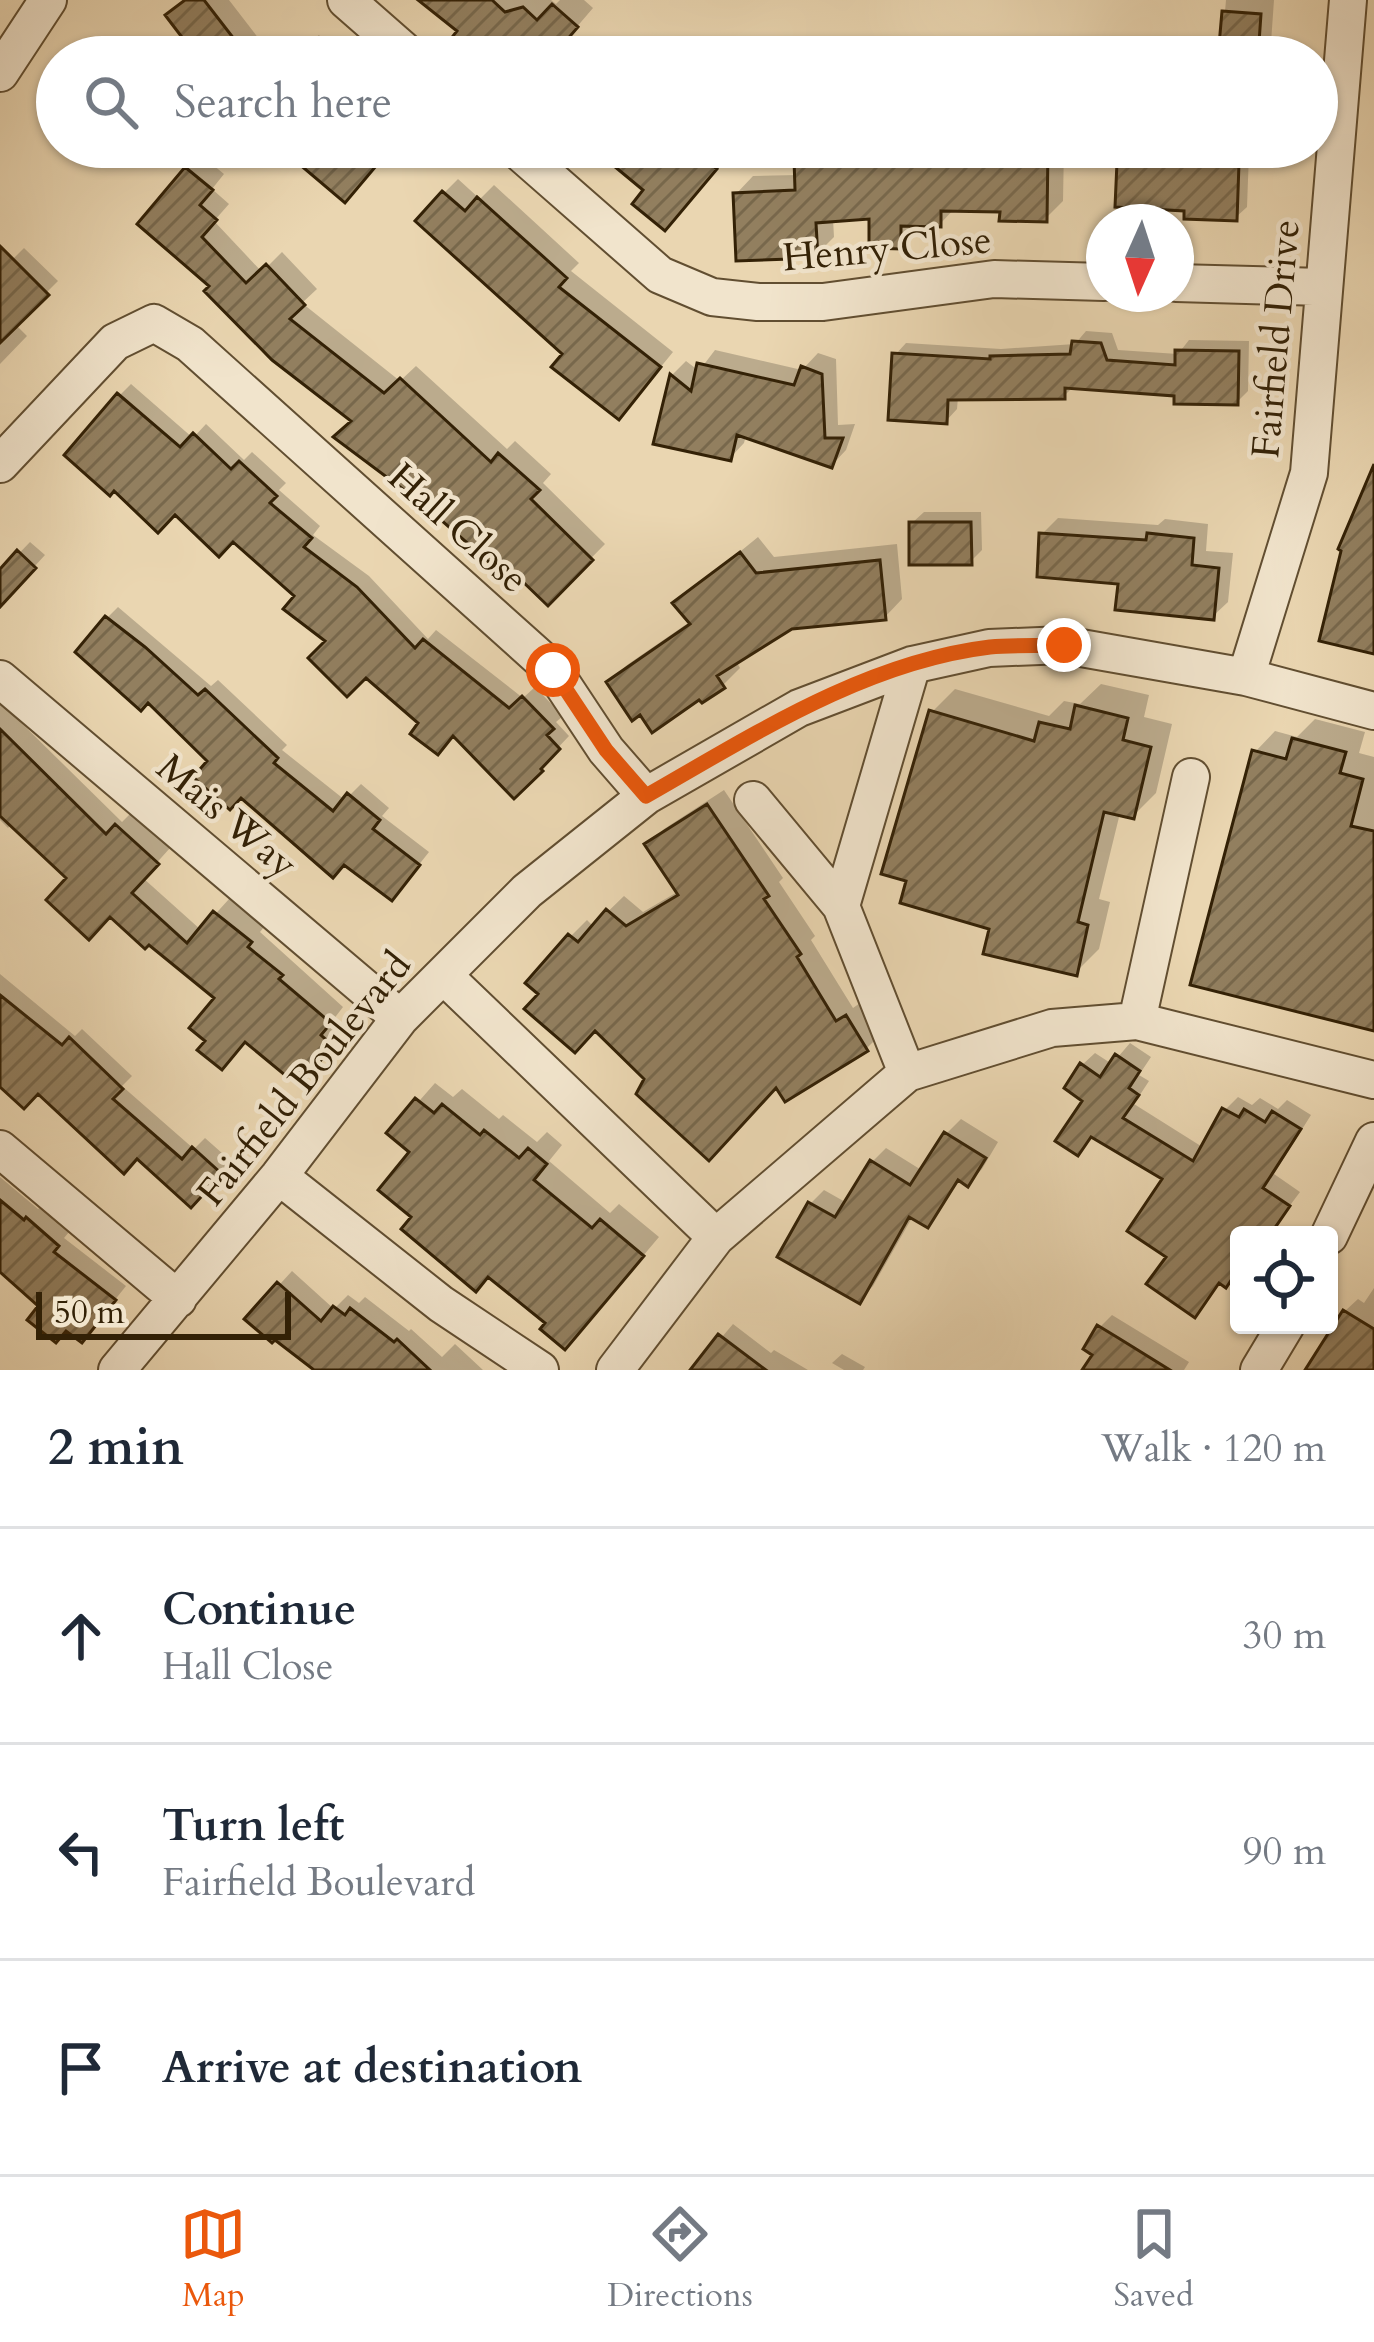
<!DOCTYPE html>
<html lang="en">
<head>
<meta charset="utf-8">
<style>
	:root { --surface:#fff; --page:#f2f2f3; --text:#1f2937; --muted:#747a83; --line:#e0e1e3; --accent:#ea580c }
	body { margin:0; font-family:Cardo,serif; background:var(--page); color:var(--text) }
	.controls { position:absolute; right:36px; bottom:36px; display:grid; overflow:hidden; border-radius:12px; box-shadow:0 3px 9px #0004 }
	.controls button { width:108px; height:108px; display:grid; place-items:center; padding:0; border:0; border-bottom:3px solid var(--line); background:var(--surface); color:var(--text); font:60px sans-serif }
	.compass { position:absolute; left:1086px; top:204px; width:108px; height:108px; border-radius:50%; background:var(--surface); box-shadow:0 3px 9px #0004; rotate:183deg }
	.scale { position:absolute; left:36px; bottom:30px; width:255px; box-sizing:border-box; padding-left:12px; border:6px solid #332106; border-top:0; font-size:33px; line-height:42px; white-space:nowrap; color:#332106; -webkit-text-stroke:9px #f1e4cc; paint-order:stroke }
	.stop { position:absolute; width:36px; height:36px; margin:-27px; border:9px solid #ea580c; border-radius:50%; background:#fff }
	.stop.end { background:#ea580c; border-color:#fff; box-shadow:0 3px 12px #0008 }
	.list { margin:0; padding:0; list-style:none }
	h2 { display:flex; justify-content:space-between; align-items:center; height:156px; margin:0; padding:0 48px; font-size:51px }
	h2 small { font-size:39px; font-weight:400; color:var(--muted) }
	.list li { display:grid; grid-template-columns:78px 1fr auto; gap:36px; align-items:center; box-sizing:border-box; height:216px; padding:0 48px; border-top:3px solid var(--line) }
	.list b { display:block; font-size:45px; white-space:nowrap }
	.list p { margin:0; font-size:39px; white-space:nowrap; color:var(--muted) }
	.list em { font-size:39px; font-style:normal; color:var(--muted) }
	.icon { flex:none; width:66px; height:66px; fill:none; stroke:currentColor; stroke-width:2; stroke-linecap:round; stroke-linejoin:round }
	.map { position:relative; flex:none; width:1374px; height:1370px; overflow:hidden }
	.search { position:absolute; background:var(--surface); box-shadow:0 3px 9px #0004; left:36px; right:36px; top:36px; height:132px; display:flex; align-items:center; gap:30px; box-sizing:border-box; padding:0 42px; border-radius:66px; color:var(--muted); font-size:45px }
	.sheet { height:804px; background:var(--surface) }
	nav { display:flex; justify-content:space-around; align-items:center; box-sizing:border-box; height:168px; border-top:3px solid var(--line); background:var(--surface); font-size:33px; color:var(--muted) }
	nav a { display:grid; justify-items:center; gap:6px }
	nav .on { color:var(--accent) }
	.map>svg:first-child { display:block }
	.shadow { fill:#0003 }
	.building { fill:url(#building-hatch); stroke:#332106; stroke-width:3 }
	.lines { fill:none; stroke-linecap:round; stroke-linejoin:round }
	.street-casing { stroke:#614e31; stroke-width:40 }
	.street { stroke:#f1e4cc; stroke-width:36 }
	.route { stroke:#ea580c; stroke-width:15 }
	.labels { text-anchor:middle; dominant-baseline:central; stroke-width:9; stroke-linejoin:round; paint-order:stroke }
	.street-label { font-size:39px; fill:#332106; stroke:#f1e4cc }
</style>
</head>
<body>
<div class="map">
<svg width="1374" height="1370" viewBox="0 0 1374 1370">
	<defs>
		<pattern id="building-hatch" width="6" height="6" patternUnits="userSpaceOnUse" patternTransform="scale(3)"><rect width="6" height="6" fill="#927f5f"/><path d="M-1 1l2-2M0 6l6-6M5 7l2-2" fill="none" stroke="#78684c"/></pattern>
	</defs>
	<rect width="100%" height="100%" fill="#ead6b1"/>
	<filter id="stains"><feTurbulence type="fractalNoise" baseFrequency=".00167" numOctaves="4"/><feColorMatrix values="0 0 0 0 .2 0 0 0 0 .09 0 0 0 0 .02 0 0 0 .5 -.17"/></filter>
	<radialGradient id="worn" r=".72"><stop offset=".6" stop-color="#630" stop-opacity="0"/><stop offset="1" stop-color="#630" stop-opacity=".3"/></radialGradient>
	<!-- shadow -->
	<path class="shadow" d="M184,0H229L273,57H201L169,15Z
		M423,0H551L556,4L560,0H584L593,8L551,57H482L461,31Z
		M1226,0H1274L1270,57H1221Z
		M319,35L336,57H289Z
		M251,147H391L288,151L266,167Z
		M634,147H728L732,151L682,210L647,190Z
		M810,147H1064L1063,201L1045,219L1003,209L955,208L940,224H917L900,246L872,216L833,219L834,237L816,255L736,194L753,176L798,175L797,160Z
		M1201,151L1249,153L1247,207L1235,218L1187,208L1120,163L1131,152L1196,155Z
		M201,155L224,174L212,189L229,204L214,221L262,272L282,252L317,289L302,303L400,381L416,366L507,449L515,441L551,474L543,483L605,544L548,602L214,286L141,224Z
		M458,179L480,199L494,185L579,263L571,271L673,352L632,402L566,354L444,193Z
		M24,248L58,281L15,324L27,336L0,364V272Z
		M1086,331L1112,333L1118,350L1178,354L1189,340L1249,341L1248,391L1237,402L1177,393L1075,385L1064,396L958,397L957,409L946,421L895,355L906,343L1001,349L1075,344Z
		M715,350L802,370L818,353L836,359L838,425L855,424L846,450L832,465L746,435L744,443L730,458L657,442L672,375L686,361L699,371Z
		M131,384L193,438L206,424L244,460L252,452L286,483L279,490L320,526L313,535L369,576L428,639L436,630L523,698L535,687L563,716L556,722L569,736L514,794L454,733L422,723L330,640L298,595L120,395Z
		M924,512H981L982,550L970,562L912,523Z
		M1058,518L1158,525L1165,519L1208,524L1206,551L1233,553L1228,602L1212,617L1121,581L1042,534Z
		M758,537L774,557L897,544L902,599L885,617L791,626L736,661L740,668L723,685L640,711L610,682L627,665L691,621L676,604Z
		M30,542L45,555L0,604V573Z
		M118,607L211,686L218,680L287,745L282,750L345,800L361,784L389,808L382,816L429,852L402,886L211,761L107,618Z
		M1101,684L1149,695L1144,717L1172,724L1156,793L1133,816L1120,813L1099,899L1110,902L1099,949L1076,972L993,927L932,712L955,689L1049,716L1064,701L1080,704Z
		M0,702L122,822L131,813L170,848L143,878L201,930L229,899L264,927L260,932L343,1007L333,1020L345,1030L319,1061L246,1039L209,1040L218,998L70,878L12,823L8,828L0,820Z
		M1315,719L1365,732L1359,753L1374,757V1027L1255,752L1275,731L1297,737Z
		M724,790L783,878L779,882L815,936L811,940L853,1008L863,1001L882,1033L866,1049L777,1084L648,1079L595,1028L542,994L571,936L587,920L593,926L624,896L643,912L679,891L648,845L664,829Z
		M0,974L75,1036L82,1029L132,1076L122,1086L194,1149L205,1138L231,1161L191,1203L137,1155L39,1090L0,1077Z
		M1130,1043L1151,1057L1139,1075L1149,1081L1134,1104L1204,1148L1225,1110L1238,1097L1252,1105L1260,1098L1278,1109L1287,1100L1311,1115L1274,1174L1300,1192L1268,1235H1239V1270L1226,1284L1221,1281L1194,1314L1170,1256L1166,1178L1093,1135L1078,1152L1086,1100L1082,1065L1095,1053L1112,1064Z
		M435,1083L453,1097L462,1089L499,1119L503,1115L537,1142L547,1132L562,1145L549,1161L610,1213L619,1204L659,1237L582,1328L549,1323L415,1217L413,1152L391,1133Z
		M961,1119L998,1142L982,1169L968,1183L961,1179L927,1224L913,1216L873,1286L859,1300L810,1204L824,1190L847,1203L872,1162L886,1148L923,1171L946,1134Z
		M0,1177L38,1209L41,1207L69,1232L64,1238L126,1286L94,1326L0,1267Z
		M292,1271L334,1309L348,1295L359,1303L365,1297L409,1331L411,1329L442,1357L455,1344L483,1370H353L248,1319Z
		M1374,1288V1370L1345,1311L1358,1299L1364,1303Z
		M1112,1315L1189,1362L1184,1370H1086L1096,1354L1100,1327Z
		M733,1324L771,1353L774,1350L808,1370H694Z
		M842,1354L865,1367L863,1370H844L832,1363Z"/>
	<!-- building -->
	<path class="building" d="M185,0H204L248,57H197L165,15Z
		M418,0H492L505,12L523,7L537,20L552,4L578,27L552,57H478L453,36L457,31Z
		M1222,11L1261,14L1258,57H1218Z
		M279,147H392L345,203Z
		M630,147H691L717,169L665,231L632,204L643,190L614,166Z
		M889,147H1048L1047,222L999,221L1000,212L941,211V227L901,226V249L869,248V219L816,223L818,258L736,261L733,193L795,190L794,159L889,154Z
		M1186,161L1239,163L1237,221L1184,219V211L1115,207L1117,162L1186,166Z
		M185,167L213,190L200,205L217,220L202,237L246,283L266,264L305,305L290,319L384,393L400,378L491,462L498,453L540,490L531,499L593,560L548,606L496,556L490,563L424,505L333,437L351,421L272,360L204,291L209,286L137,224Z
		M442,191L465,211L477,197L567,278L559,287L661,367L619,420L551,367L562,354L415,221Z
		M0,246L49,295L0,343Z
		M1072,341L1101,343L1107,360L1175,365V350L1239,351L1238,405L1174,404V396L1065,388V399L948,400L947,424L888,420L892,353L990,359V356L1070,354Z
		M697,363L794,385L801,366L822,374L825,438H843L832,468L737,435L731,461L653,444L670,374L691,391Z
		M117,393L180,447L193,433L231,469L239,461L277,496L270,503L312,538L304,547L357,587L415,648L423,639L509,708L522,696L554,729L547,735L560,749L541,769L543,771L514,799L453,736L438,755L410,734L418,723L366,678L347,697L308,658L325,641L283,609L294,596L233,542L219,557L175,515L158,533L114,491L110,496L64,455Z
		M1374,464V654L1319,641L1341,551L1338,549Z
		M909,522H971L972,565H909Z
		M1039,533L1146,540L1147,533L1194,538L1192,565L1219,568L1214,620L1115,610L1118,584L1037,577Z
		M17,550L36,568L0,607V569Z
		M740,552L756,573L880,560L886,620L792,629L717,676L725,688L702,703L699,700L652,733L640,715L632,721L606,682L690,624L672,603Z
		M105,616L145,647L198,695L205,689L278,758L274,763L333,811L347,793L380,820L373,829L420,865L392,901L344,865L333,878L241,798L230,810L193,777L207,761L148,703L141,711L75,652Z
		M1075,705L1128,718L1123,740L1151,747L1134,819L1104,812L1078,922L1088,925L1077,976L983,954L989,929L900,903L906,881L881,874L929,710L1034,741L1039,722L1070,729Z
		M0,729L106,834L115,824L159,864L132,893L187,943L213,911L252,942L248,947L283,975L279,979L331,1023L321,1035L333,1046L305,1079L293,1068L286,1076L245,1042L222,1070L197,1050L205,1041L189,1028L214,998L149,945L145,949L110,917L89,940L46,900L66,878L0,816Z
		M1292,738L1346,752L1340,773L1363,779L1351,826L1374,831V1031L1190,985L1252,750L1286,759Z
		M707,804L769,896L764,899L801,954L797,957L836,1021L846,1015L868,1051L785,1102L776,1088L709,1161L636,1094L644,1079L595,1031L575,1053L524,1009L538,994L525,983L568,934L578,942L606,909L626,926L678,895L644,844Z
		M0,995L62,1045L69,1037L123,1089L113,1099L182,1159L192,1147L222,1174L191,1208L137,1159L124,1174L38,1094L24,1109L0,1087Z
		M1115,1054L1140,1071L1129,1088L1139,1095L1123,1118L1193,1161L1222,1108L1239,1117L1244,1109L1265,1122L1272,1111L1301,1129L1263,1188L1290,1206L1270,1235H1239V1268L1226,1288L1219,1283L1195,1318L1146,1284L1166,1257L1127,1231L1162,1179L1091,1137L1078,1156L1055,1141L1082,1101L1064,1088L1080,1063L1100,1077Z
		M415,1098L434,1113L442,1104L480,1135L484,1130L519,1158L528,1148L547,1164L534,1180L592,1228L600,1219L644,1256L565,1350L540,1329L545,1323L488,1277L476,1292L401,1229L411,1217L378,1190L409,1152L386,1133Z
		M944,1132L986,1158L968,1187L958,1180L928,1228L909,1217L860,1304L777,1257L808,1202L835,1217L870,1160L910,1185Z
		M0,1200L24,1220L26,1217L59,1246L54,1252L116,1300L82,1343L66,1331L56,1343L27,1320L38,1306L0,1272Z
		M277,1282L321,1321L333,1306L345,1315L350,1308L394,1342L397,1339L430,1370H314L275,1340L272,1343L244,1319Z
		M1343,1310L1374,1329V1370H1305Z
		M1097,1325L1120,1339L1170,1370H1082L1092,1355L1083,1349Z
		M718,1334L766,1370H690Z"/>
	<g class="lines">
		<!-- street casing -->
		<g class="street-casing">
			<path id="street" d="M346,0L411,57
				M0,73L48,0
				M514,147L660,275L712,297L758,302H823L994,279L1104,282
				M1176,283L1322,287
				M0,464L115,342L154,323L190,344L553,670L606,750L646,796
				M1246,677L1309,473L1348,0
				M0,679L400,1018
				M753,800L841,906L907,1073
				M841,906L912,665
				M443,975L716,1237
				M1137,1021L1191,777
				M0,1149L178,1299
				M279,1176L441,1304L540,1370
				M1329,1236L1374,1141
				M117,1370L279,1176L400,1018L527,891L646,796L799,708L912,665L989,648L1064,645L1246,677L1374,711
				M615,1370L716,1237L907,1073L1052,1028L1137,1021L1374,1080
				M1259,1370L1286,1325"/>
		</g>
		<!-- street -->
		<use href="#street" class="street"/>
	</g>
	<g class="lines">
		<!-- route -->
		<path class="route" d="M553,670L606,750L646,796C753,735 865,662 990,647C1014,645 1040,646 1064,645"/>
	</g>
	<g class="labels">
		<!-- street labels -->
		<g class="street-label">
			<text transform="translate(887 249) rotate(-5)">Henry Close</text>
			<text transform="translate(1276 339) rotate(-85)">Fairfield Drive</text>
			<text transform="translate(458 528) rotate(42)">Hall Close</text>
			<text transform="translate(227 816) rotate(40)">Mais Way</text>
			<text transform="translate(304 1079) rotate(-51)">Fairfield Boulevard</text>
		</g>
	</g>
	<rect width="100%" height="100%" filter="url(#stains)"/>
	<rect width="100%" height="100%" fill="url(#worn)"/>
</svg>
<div class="controls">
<button><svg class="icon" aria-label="locate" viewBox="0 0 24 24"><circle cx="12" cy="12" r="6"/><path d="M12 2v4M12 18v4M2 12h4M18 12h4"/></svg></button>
</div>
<svg class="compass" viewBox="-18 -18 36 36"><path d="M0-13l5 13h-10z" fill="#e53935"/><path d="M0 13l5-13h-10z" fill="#747a83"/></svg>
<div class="scale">50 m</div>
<div class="stop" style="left:553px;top:670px"></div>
<div class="stop end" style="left:1064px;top:645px"></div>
<div class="search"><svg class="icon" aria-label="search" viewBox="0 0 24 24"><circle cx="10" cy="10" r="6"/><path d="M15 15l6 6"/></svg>Search here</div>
</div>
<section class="sheet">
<h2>2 min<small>Walk · 120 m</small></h2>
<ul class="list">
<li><svg class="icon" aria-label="ahead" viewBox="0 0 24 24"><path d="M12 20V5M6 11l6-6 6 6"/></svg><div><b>Continue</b><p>Hall Close</p></div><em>30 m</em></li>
<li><svg class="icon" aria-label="left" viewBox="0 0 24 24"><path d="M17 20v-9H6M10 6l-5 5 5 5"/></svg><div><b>Turn left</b><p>Fairfield Boulevard</p></div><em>90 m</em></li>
<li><svg class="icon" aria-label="arrive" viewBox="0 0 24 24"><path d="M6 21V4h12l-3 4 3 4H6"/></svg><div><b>Arrive at destination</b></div></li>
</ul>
</section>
<nav>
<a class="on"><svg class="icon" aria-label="map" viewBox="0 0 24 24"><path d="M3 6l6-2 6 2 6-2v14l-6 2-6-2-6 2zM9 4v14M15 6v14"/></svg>Map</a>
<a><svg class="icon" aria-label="directions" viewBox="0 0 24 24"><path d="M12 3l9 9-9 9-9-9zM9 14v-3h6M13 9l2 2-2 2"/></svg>Directions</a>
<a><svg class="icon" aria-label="saved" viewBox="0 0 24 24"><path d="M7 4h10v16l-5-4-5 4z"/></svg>Saved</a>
</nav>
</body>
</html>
